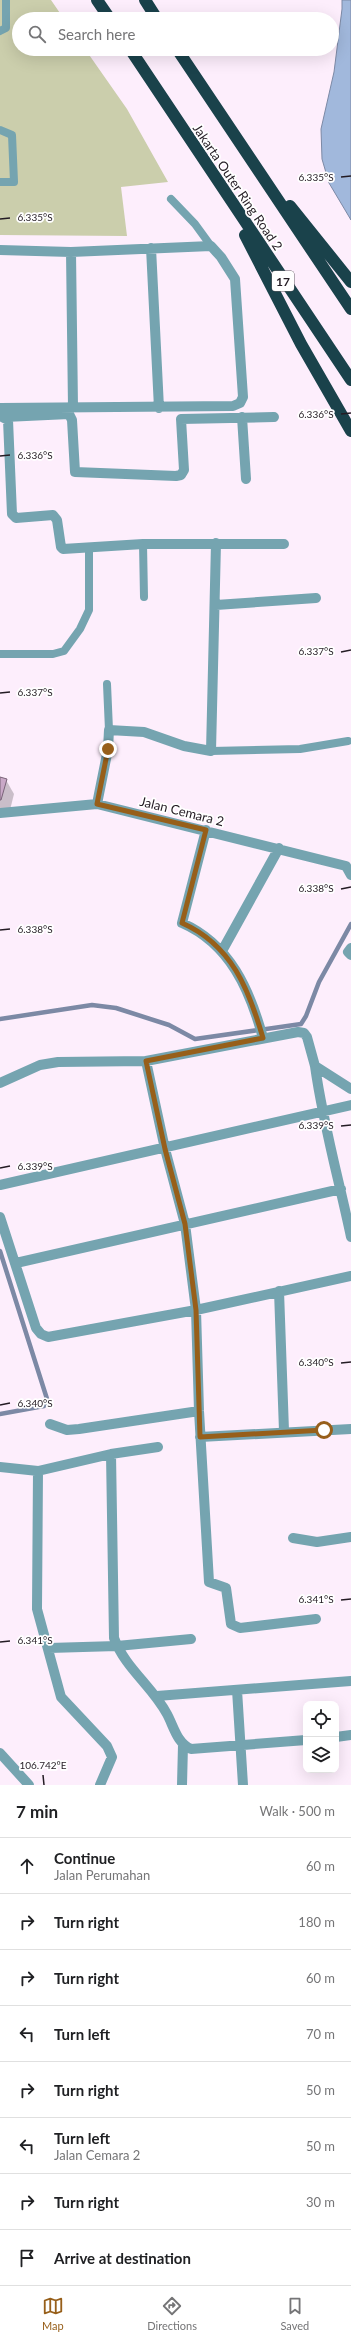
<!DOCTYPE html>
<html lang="en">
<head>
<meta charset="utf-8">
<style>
	:root { --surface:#fff; --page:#f2f2f2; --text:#202124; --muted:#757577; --line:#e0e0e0; --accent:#975f1a }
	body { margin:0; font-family:Lato,sans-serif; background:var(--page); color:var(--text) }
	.controls { position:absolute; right:12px; bottom:12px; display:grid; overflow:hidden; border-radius:8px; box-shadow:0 4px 16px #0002 }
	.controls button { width:36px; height:36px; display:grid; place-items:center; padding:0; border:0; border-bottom:1px solid var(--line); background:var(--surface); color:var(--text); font:20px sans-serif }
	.stop { position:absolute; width:12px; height:12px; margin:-9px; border:3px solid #975f1a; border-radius:50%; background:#fff }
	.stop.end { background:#975f1a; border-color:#fff; box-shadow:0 1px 4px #0008 }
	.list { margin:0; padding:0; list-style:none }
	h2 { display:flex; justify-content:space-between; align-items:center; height:52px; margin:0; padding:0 16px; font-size:17px }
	h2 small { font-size:13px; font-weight:400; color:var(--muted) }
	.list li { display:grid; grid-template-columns:26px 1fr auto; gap:12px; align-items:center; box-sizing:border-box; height:56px; padding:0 16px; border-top:1px solid var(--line) }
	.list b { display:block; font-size:15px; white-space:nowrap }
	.list p { margin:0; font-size:13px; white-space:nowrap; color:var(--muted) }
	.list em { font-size:13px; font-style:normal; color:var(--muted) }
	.icon { flex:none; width:22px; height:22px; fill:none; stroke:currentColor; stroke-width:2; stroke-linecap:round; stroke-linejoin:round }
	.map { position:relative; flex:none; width:351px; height:1785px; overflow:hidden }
	.search { position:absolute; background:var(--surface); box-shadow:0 4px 16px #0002; left:12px; right:12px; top:12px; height:44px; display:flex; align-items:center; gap:10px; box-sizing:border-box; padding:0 14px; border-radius:22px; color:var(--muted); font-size:15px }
	.sheet { height:500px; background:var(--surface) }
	nav { display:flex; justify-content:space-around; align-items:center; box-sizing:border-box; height:56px; border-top:1px solid var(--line); background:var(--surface); font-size:11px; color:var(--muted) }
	nav a { display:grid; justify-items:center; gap:2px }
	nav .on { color:var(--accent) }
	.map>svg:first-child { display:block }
	.green { fill:#cbceac }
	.water { fill:#a1b8dc; stroke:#7c89a5 }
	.shadow { fill:#0003 }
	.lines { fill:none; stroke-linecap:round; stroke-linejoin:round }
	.stream { stroke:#7c89a5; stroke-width:4.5 }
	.building { fill:#c9a8c7; stroke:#7a6479 }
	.service { stroke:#75a4b0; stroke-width:8 }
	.minor { stroke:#75a4b0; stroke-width:10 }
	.motorway { stroke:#1a424b; stroke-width:12 }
	.route { stroke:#975f1a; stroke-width:5 }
	.ticks { fill:none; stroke:#241c24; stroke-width:1.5 }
	.labels { text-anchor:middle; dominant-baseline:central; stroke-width:3.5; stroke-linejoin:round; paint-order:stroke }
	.shield { fill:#fff; stroke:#666066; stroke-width:1 }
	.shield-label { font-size:12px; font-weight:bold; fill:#241c24 }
	.street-label { font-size:13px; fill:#241c24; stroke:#fff }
	.ticks-label { font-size:10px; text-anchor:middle; fill:#241c24; stroke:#fff; stroke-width:3.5; stroke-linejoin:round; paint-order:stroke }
</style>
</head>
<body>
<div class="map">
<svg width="351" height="1785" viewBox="0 0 351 1785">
	<rect width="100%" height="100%" fill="#fdeefc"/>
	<!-- green -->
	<path class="green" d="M0,0H51L64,19H19V49H85L127,109L168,182L121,187L127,236L0,235Z"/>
	<!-- water -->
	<path class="water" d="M342,0H351V220L329,183L322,159L321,129L334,72L342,9Z"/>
	<!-- shadow -->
	<path class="shadow" d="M0,778L6,780L14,794L9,814L0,811Z"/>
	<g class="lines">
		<!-- stream -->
		<path class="stream" d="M0,1019L92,1005L116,1008L169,1025L195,1039L301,1024L306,1016L319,982L351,924
			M0,1251L48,1402L44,1406L0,1414"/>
	</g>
	<!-- building -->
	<path class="building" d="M0,777L7,779L1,800H0Z"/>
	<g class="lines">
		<!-- service -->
		<path class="service" d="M0,31L6,28V0
			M0,130L12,135L14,182H0
			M171,199L195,224L211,246
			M143,544L144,597
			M0,654H53L64,651L80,629L89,610V548
			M107,684L109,730
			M211,751L300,749L348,741"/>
		<!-- minor -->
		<path class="minor" d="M151,248L159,408
			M0,250L71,252L211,246L221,257L235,279L243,397L240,403L233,406L0,408
			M71,252L73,407
			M0,416L8,420L12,514L16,518L53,515L57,520L61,547L63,549L143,544H284
			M5,417L69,414L72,420L75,472L176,476L181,475L184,470L181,419L274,417
			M242,417L246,479
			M216,605L316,598
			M97,804L108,749L109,730L144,732L184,746L211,751L216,543
			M0,813L97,804L346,866L351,875
			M206,830L182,923C230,944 250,990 263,1038
			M351,948L348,952L351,955
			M222,951L279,848
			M146,1061L165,1149L185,1224L196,1310L199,1411L209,1582L226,1588L231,1624L240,1628L316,1619
			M315,1066C323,1124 339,1180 351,1237
			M0,1083L40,1065L58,1062L146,1061L298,1032L304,1033L307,1037L315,1066L351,1089
			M0,1185L351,1105
			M0,1217L36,1328L41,1334L48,1337L196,1310L351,1276
			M16,1263L341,1189
			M279,1291L284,1431
			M50,1424L67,1430L79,1429L199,1411
			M200,1437L351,1429
			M111,1454L114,1638C125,1668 152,1686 167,1714C174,1727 177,1743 191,1749L306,1740
			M0,1467L38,1471L111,1454L158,1447
			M38,1471L37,1609L61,1697L107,1746L112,1757L100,1785
			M293,1538L317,1542L351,1537
			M49,1648L117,1646L191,1639
			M237,1690L243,1785
			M157,1696L351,1681
			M336,1737L351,1735
			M0,1753L29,1785
			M182,1785L183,1745"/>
		<!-- motorway -->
		<path class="motorway" d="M97,0L110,19
			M145,0L157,19
			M130,49L351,380
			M177,49L351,309
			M290,206L351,282
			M245,235L301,344L351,431"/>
	</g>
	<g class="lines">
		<!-- route -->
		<path class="route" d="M108,749L97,804L206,830L182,923C232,945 249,990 263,1038L146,1061L165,1149L185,1224L196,1310L200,1437L324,1430"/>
	</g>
	<!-- ticks -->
	<path class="ticks" d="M341,177L351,176M0,219L10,218M341,414L351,413M0,456L10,455M341,652L351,650M0,693L10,692M341,889L351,887M0,930L10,929M341,1126L351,1125M0,1168L10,1166M341,1363L351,1362M0,1405L10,1403M341,1600L351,1599M0,1642L10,1641M43,1775L44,1785"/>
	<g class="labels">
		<!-- shield labels -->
		<rect class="shield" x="272" y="271" width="22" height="20" rx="3"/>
		<g class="shield-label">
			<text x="283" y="281">17</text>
		</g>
		<!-- street labels -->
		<g class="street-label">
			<text transform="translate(238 187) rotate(56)">Jakarta Outer Ring Road 2</text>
			<text transform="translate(182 811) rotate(14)">Jalan Cemara 2</text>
		</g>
	</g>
	<g class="ticks-label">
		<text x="316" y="181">6.335°S</text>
		<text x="35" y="221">6.335°S</text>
		<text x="316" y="418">6.336°S</text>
		<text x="35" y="459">6.336°S</text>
		<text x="316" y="655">6.337°S</text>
		<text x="35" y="696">6.337°S</text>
		<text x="316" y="892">6.338°S</text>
		<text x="35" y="933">6.338°S</text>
		<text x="316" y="1129">6.339°S</text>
		<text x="35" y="1170">6.339°S</text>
		<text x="316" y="1366">6.340°S</text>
		<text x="35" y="1407">6.340°S</text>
		<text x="316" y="1603">6.341°S</text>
		<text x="35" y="1644">6.341°S</text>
		<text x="43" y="1769">106.742°E</text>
	</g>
</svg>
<div class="controls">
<button><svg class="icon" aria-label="locate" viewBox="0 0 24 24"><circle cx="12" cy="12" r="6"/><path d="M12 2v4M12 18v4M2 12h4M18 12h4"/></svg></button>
<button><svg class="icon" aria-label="layers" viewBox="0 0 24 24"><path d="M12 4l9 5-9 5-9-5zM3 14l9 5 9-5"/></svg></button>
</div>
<div class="stop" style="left:324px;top:1430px"></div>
<div class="stop end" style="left:108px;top:749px"></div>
<div class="search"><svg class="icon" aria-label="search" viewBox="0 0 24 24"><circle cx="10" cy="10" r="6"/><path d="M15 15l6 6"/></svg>Search here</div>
</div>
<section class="sheet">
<h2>7 min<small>Walk · 500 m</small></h2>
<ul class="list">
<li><svg class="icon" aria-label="ahead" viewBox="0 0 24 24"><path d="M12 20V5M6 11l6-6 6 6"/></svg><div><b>Continue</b><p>Jalan Perumahan</p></div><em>60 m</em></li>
<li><svg class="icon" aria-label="right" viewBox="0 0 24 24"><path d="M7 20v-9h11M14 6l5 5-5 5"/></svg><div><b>Turn right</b></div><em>180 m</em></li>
<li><svg class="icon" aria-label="right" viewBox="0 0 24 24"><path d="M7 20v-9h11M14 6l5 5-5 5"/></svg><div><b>Turn right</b></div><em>60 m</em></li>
<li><svg class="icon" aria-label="left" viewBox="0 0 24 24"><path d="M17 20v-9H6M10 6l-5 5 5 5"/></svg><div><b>Turn left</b></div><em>70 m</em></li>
<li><svg class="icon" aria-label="right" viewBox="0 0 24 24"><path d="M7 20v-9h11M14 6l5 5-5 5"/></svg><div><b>Turn right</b></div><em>50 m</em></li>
<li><svg class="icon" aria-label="left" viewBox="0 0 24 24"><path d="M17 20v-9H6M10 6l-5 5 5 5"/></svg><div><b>Turn left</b><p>Jalan Cemara 2</p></div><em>50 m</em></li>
<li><svg class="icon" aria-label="right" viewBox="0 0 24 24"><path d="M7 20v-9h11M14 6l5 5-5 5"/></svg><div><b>Turn right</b></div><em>30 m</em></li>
<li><svg class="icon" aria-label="arrive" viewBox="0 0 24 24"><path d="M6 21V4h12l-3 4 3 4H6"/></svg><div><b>Arrive at destination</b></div></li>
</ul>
</section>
<nav>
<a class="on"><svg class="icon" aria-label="map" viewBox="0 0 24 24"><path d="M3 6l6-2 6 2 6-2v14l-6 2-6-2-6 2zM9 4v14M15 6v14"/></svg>Map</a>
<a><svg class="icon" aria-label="directions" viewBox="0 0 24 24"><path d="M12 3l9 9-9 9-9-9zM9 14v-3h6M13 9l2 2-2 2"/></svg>Directions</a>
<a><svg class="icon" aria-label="saved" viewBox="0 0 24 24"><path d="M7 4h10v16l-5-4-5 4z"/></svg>Saved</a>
</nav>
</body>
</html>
